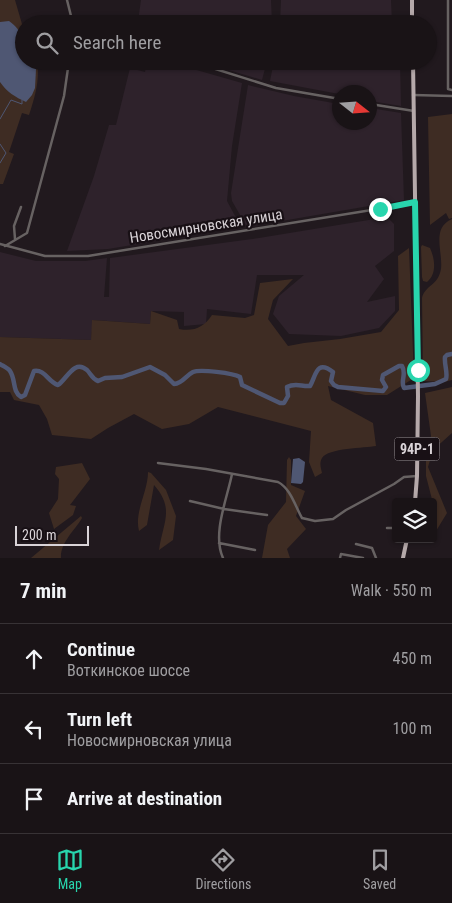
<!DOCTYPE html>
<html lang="en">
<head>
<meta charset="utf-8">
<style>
	:root { --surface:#191316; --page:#221c1f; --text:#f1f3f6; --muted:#9f9ea1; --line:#373235; --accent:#28d5ad }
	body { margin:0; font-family:"Roboto Condensed",sans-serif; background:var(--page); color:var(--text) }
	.controls { position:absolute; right:15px; bottom:15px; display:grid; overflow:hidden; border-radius:5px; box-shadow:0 1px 4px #0004 }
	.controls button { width:45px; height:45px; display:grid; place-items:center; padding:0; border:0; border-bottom:1px solid var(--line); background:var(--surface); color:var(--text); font:25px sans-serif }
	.compass { position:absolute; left:332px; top:85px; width:45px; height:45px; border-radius:50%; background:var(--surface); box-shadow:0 1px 4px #0004; rotate:107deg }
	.scale { position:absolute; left:15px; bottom:12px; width:74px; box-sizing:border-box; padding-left:5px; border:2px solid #d9d3d7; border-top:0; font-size:14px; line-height:18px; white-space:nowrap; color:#d9d3d7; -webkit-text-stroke:4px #181015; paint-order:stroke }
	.stop { position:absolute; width:15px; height:15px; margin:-11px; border:4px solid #28d5ad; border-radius:50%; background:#fff }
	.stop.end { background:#28d5ad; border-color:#fff; box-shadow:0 1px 5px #0008 }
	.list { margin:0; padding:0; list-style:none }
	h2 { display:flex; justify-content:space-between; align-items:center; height:65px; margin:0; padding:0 20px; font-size:21px }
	h2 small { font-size:16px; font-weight:400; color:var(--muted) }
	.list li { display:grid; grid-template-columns:32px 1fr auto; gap:15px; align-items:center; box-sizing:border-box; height:70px; padding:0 20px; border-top:1px solid var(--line) }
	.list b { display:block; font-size:19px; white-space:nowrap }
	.list p { margin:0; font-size:16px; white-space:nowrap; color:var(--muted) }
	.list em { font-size:16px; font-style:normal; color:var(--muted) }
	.icon { flex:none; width:28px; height:28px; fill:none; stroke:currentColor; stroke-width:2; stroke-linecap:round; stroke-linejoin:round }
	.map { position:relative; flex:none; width:452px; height:558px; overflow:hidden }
	.search { position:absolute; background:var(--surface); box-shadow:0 1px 4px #0004; left:15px; right:15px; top:15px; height:55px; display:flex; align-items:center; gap:12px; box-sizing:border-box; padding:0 18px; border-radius:28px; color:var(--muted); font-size:19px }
	.sheet { height:275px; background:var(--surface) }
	nav { display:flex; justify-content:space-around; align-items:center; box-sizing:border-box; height:70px; border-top:1px solid var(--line); background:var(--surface); font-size:14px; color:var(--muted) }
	nav a { display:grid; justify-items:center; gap:2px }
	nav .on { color:var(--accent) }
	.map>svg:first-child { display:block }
	.built { fill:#2e222b }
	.green { fill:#3e2c23 }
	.water { fill:#4f5773 }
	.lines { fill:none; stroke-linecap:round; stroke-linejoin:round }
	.stream { stroke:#4f5773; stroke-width:1 }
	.river { stroke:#4f5773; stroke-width:4.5 }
	.minor { stroke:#676262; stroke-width:2.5 }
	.tertiary { stroke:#676262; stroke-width:2.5 }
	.primary { stroke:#b5a9aa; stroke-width:4 }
	.route { stroke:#28d5ad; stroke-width:6 }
	.labels { text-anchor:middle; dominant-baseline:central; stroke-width:4.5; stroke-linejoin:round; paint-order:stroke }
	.shield { fill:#181015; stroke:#9f989d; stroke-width:1 }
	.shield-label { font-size:14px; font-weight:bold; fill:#d9d3d7 }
	.street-label { font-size:15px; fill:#d9d3d7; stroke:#181015 }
</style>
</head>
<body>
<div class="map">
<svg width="452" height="558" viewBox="0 0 452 558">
	<rect width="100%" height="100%" fill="#21191e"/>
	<!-- built -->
	<path class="built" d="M141,0H271L272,24H140L138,21Z
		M281,0H391L392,24H280Z
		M147,61H165L242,83L232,146L227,201L241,227L108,249L67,251L94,176L109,125H116L130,68L145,72Z
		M199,61H267L262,80Z
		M274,61H400L401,106L370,101V92H340L339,94L270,81Z
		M248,85L294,96L339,104L340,122H370V108L401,113L404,200L247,227L232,201L231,193Z
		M387,217L394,224V251L375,266L384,279L367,302L395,296V311L379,328L341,336L289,334L273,314L279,296L304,275H257L251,314L207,309L206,324L184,326V312L151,311L150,324L93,320L91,340L0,337V252L36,261H85L107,258L104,297H109L110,258L259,238Z"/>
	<!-- green -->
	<path class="green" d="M0,0H15L24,31V61H37C40,80 35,97 29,115L22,113L9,152L14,154L3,184H0Z
		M452,114V218L449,219L446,213L430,225L428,117Z
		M452,219V380L444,382L423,381L422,298C425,285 438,286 441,269C443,251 431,228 452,219Z
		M422,245L430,248C435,259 437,274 427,282L423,281L422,277L421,247Z
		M409,248L414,378L387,395H365L328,386L331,400L373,423L376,446C365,448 328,448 322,458C319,463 321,468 322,473L315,477L309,462L311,431L218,407L189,424L162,429L134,414L108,428L91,439L52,435L47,419L39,405L14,400L10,392H0V337L91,340L92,320L150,324L151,311L177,320L179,329C194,332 204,327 212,315L245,318L254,315L260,283L293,279L273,300L268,319L288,346L304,343L340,339L381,332L399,310L398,256Z
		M452,387V433L433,450L428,467L447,513L433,536V515L435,511L426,476V458L431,436L425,393Z
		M289,457L291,460V485L305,491L296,516L306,529L287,549L290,558H262L268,525L286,502L287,460Z
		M82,463L90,479L70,505L76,506L73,515L54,529L49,513L58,499L59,479L55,474L56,467Z
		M148,472L151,473L166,490L176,516L173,540L159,550C163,522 175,509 154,485L147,525L139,531C134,512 148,492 148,472Z
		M81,516L82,518C75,530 60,543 61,558H31Z"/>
	<!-- water -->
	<path class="water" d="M9,21C24,31 24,44 24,61H32L36,69L35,88L32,95L26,102C15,97 7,92 0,82V22Z
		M299,458L305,462L303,482L301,484L291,483L293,459Z"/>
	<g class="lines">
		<!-- stream -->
		<path class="stream" d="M0,119L11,100L22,104V100
			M0,144L6,153L0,163"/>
		<!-- river -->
		<path class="river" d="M0,364C3,366 8,368 10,371C16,380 12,391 21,397L25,395L34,371C45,369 48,382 58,385C67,379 74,359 87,370C91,374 92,379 98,381L105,378L122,377L150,367L165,375L174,384C183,383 185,376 193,372C200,369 233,373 240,377L242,385L280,403H284L288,396L287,387C296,382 302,387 310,386C316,376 316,359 333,372L331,381L334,385L338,387L383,391L386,387L382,380L383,375L399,366H402C407,374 400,381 404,388L435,384L446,379C448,373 444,364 445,357L447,355L452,354"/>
		<!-- minor -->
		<path class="minor" d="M67,0L73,24
			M448,0V89L452,90
			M190,61L276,88L340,99
			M413,95L452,96
			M370,104L414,111
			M15,239L14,226L21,207
			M5,246L27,233L64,96L69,61
			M158,463L206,469L278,482C291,489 295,506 302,518L315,521L333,519L346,510L394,484L404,477L417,476
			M190,501L224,509L267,515
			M387,528H396
			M219,543L255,550
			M356,544L372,548L376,558
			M223,558C212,534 227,499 232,474
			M340,558L341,554L363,558"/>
		<!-- tertiary -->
		<path class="tertiary" d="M0,244L45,256H88L415,203"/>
		<!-- primary -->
		<path class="primary" d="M412,0V24
			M413,61L418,396L417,476L415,502
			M403,558L407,539"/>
	</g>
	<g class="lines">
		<!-- route -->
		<path class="route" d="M380,209L415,202L418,370"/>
	</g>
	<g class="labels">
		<!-- shield labels -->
		<rect class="shield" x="394.5" y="437.5" width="45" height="23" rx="4"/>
		<g class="shield-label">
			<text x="417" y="449">94Р-1</text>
		</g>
		<!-- street labels -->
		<g class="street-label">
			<text transform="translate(206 226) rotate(-9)">Новосмирновская улица</text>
		</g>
	</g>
</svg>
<div class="controls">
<button><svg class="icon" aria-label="layers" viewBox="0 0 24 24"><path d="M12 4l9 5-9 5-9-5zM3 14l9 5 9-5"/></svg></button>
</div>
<svg class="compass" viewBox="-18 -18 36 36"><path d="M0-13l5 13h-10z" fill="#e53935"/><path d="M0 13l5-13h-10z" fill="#9f9ea1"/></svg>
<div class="scale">200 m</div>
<div class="stop" style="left:418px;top:370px"></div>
<div class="stop end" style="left:380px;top:209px"></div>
<div class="search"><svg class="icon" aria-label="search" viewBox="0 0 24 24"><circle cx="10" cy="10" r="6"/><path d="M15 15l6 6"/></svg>Search here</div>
</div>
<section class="sheet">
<h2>7 min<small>Walk · 550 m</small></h2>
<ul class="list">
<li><svg class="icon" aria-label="ahead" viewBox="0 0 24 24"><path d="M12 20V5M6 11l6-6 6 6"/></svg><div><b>Continue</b><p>Воткинское шоссе</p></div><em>450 m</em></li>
<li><svg class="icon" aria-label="left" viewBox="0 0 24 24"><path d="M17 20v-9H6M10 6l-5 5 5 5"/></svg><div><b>Turn left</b><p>Новосмирновская улица</p></div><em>100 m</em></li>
<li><svg class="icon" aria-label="arrive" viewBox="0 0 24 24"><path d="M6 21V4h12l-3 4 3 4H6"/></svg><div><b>Arrive at destination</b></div></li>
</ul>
</section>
<nav>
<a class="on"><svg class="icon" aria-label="map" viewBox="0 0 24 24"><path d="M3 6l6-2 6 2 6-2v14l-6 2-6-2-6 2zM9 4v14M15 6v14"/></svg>Map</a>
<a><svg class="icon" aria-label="directions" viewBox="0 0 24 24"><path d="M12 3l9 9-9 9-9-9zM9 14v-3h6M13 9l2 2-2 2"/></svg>Directions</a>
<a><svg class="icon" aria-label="saved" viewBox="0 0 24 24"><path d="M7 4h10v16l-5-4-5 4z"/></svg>Saved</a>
</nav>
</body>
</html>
